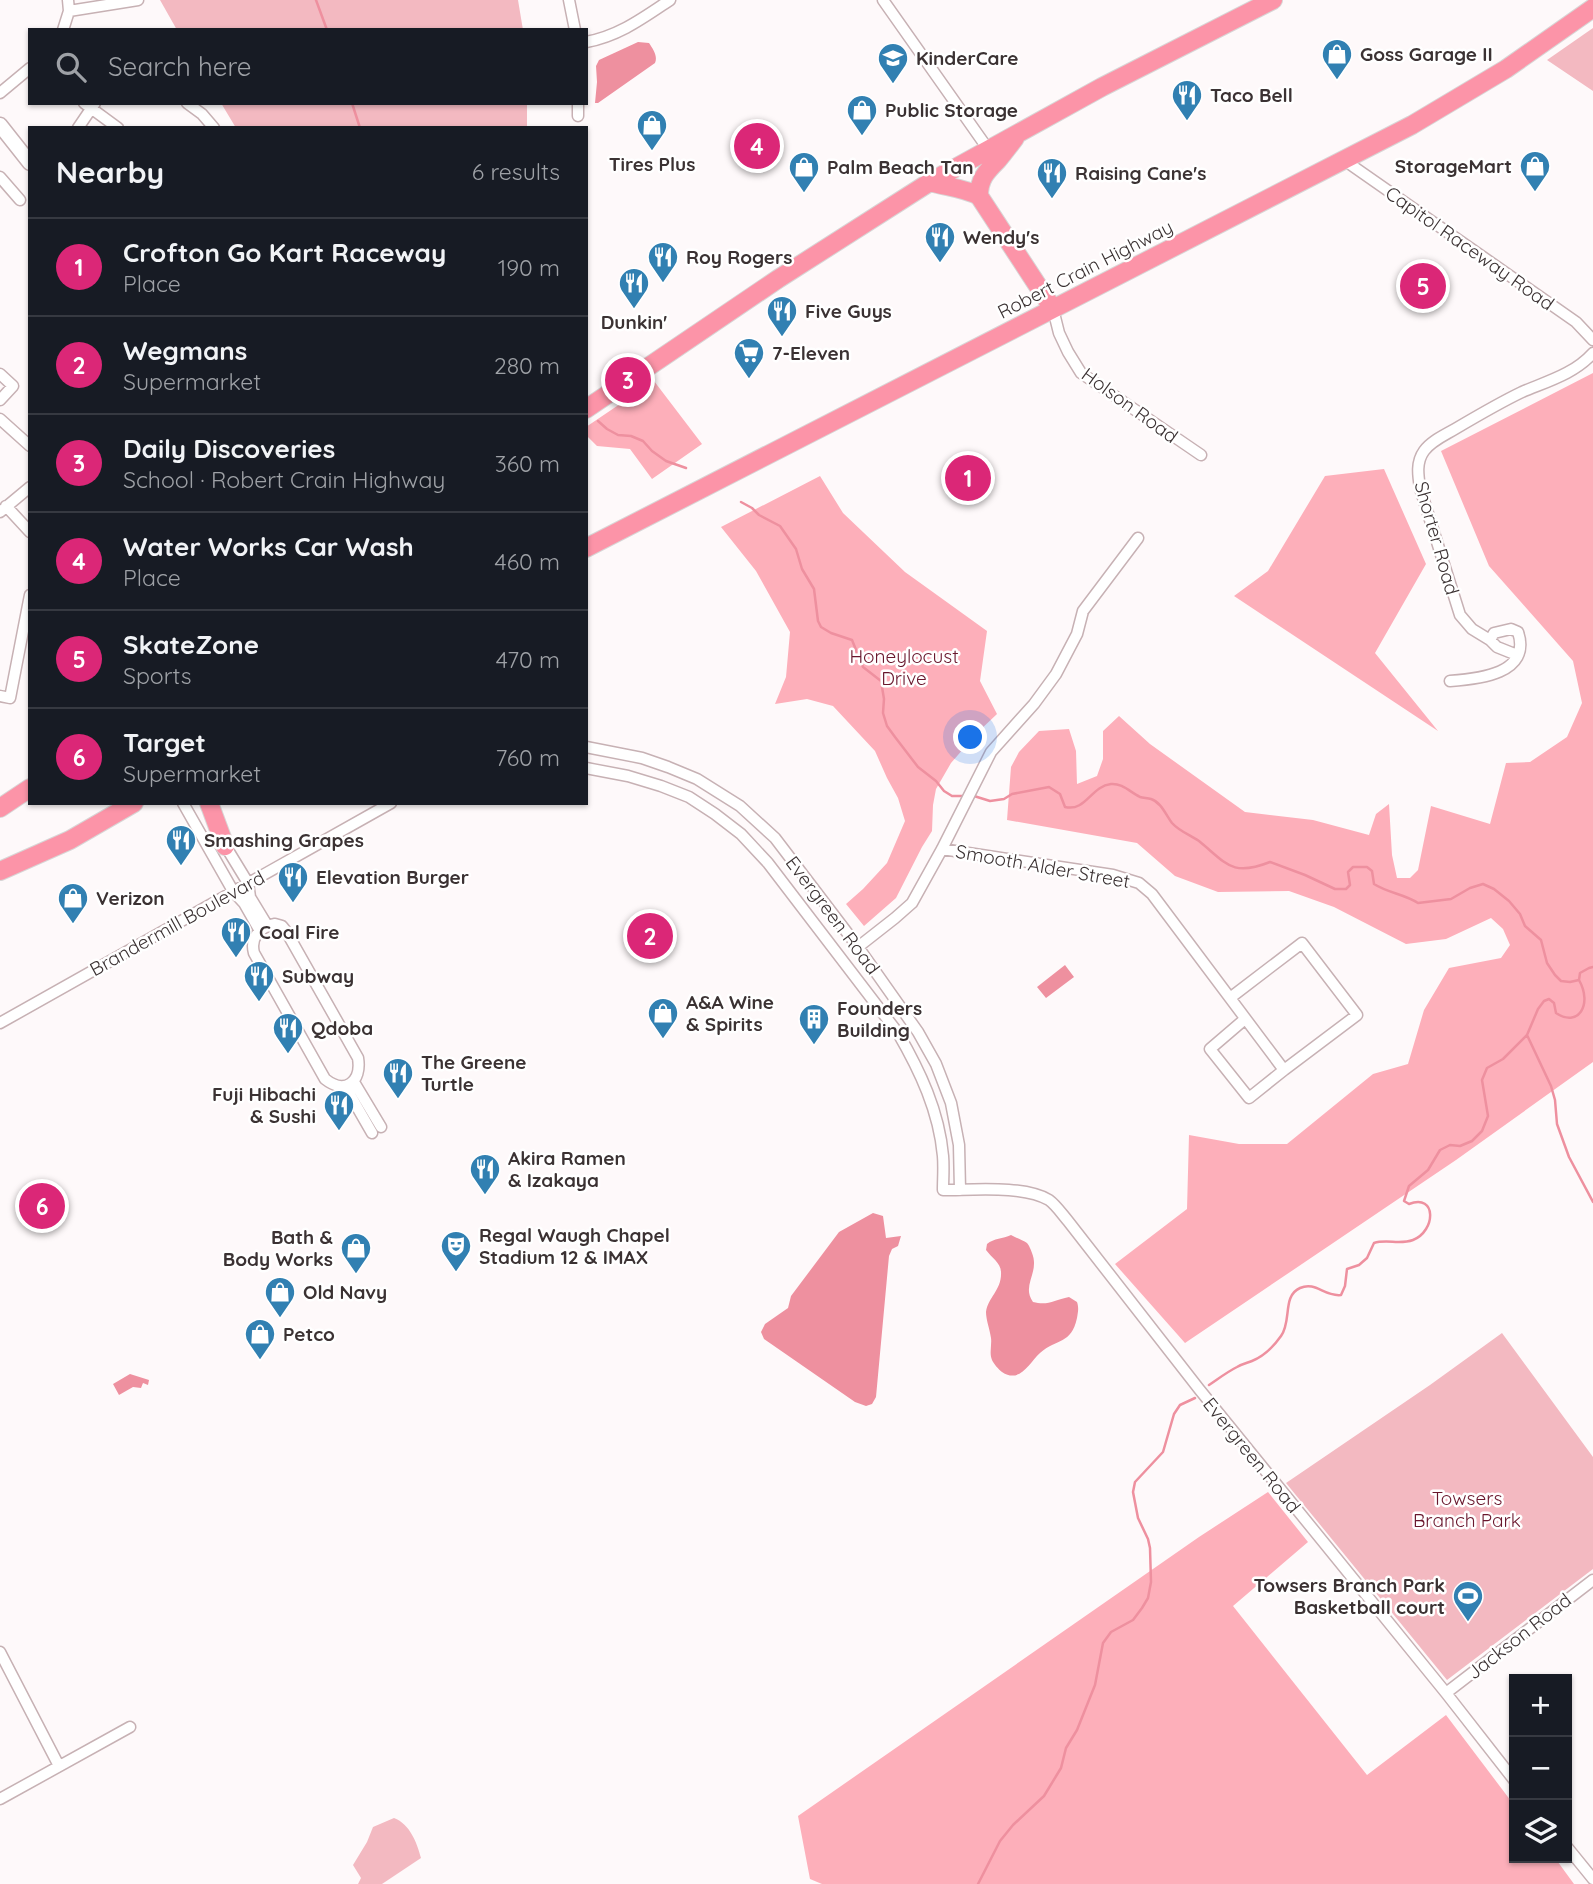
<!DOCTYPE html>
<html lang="en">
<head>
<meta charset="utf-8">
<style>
	:root { --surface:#171b24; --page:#20242c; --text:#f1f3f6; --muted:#9ea1a6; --line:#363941; --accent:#db2777 }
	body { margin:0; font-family:Quicksand,sans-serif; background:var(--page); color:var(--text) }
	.controls { position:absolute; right:21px; bottom:21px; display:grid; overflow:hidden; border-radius:0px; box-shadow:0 2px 5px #0004 }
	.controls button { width:63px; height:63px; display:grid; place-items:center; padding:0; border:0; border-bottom:2px solid var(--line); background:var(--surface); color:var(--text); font:35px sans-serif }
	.you { position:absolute; left:971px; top:738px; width:24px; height:24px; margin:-18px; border:5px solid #fff; border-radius:50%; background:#1a73e8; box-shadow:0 0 0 10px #1a73e833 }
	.badge { display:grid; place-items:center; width:46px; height:46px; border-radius:50%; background:var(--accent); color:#fff; font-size:23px; font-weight:700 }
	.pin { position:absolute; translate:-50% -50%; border:4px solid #fff; box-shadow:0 2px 7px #0006 }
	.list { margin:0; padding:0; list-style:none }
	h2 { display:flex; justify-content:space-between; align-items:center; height:91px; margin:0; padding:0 28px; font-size:30px }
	h2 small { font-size:23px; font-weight:400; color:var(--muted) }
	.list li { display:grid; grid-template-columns:46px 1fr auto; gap:21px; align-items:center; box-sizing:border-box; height:98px; padding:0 28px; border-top:2px solid var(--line) }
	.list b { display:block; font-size:26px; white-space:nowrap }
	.list p { margin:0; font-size:23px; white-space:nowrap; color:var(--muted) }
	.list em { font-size:23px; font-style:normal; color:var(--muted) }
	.icon { flex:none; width:38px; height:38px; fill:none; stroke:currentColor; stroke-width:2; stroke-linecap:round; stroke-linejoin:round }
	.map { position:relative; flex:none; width:1593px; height:1884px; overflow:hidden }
	.search { position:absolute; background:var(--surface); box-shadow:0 2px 5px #0004; left:28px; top:28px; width:560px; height:77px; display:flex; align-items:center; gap:18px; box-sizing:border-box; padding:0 24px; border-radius:0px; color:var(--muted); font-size:26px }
	.panel { position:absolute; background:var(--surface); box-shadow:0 2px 5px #0004; left:28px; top:126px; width:560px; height:679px; border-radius:0px }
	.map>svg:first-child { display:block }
	.green { fill:#f3b9c1 }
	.forest { fill:#fdafba }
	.water { fill:#ee909f }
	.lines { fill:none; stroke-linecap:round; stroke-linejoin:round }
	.stream { stroke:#ee909f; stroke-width:2.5 }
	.minor-casing { stroke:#c7b1b4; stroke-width:13 }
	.tertiary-casing { stroke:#c7b1b4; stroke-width:17 }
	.trunk-casing { stroke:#d8d6d6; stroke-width:20 }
	.minor { stroke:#fff; stroke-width:10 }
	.tertiary { stroke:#fff; stroke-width:14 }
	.trunk { stroke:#fc94a8; stroke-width:18 }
	.labels { text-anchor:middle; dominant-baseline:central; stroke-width:5; stroke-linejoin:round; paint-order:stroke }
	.poi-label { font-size:19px; font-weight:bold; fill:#3b3233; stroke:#fff; text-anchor:start }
	.street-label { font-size:19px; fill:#3b3233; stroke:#fff }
	.park-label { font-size:19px; fill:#69172d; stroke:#fff }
</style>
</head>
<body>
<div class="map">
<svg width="1593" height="1884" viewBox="0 0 1593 1884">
	<rect width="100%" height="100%" fill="#fef9fa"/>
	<!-- green -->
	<path class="green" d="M160,0H518L523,30H177Z
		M1593,28V91L1547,60Z
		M221,103H527V128H236Z
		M1502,1333L1593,1457V1569L1447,1680L1286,1483L1430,1385Z
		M394,1818C410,1824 417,1843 421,1858L382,1884H358L361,1878L353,1865L367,1842L373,1827Z"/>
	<!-- forest -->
	<path class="forest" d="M1593,373V1062L1456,1160L1185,1343L1115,1264L1187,1209L1189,1135L1239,1144H1287L1373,1074L1408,1064L1424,1010L1449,968L1501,958L1510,945L1503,929L1491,918L1446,939L1406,944L1334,907L1289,891L1218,892L1175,876L1137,843L1007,820L1011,767L1019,752L1039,731L1069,729L1076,751L1077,784L1097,776L1103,759V731L1119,716L1150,744L1245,812L1313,820L1369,835L1376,814L1389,804L1392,855L1397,878H1410L1418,870L1431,806L1490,824L1506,763L1530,762L1567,737L1582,703L1573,661L1489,566L1441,451Z
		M654,381L702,444L652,479L630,449L597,446L586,435V427Z
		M1384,469L1426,564L1375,653L1438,731L1234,596L1268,571L1325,476Z
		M820,476L843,513L905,572L987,631L980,681L997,714L978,732L951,763L936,789L933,805L932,831L922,847L896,898L864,926L846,904L863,889L887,863L905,821L898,798L887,778L875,751L833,706L807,699L775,704L786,677L790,632L756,571L721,527Z
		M1268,1492L1308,1542L1233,1606L1367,1775L1446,1715L1514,1805V1858H1555L1574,1884H822L810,1879L798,1816L1199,1537Z"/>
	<!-- water -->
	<path class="water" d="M638,42L649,43C653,49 658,56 655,63L598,103H595L597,82L596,66L599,60Z
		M1065,965L1074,977L1046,998L1037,987Z
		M873,1213L883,1216L886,1238L901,1236L898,1246L892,1249L889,1256L876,1397L872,1404L866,1406L855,1402L764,1339L761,1332L765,1324L788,1308L791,1296L839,1232Z
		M1011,1235C1016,1238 1023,1240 1027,1243C1029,1245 1031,1250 1032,1253C1040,1273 1021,1285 1033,1302C1048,1306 1054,1300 1069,1297L1077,1302C1079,1308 1078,1312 1077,1318C1071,1345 1057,1338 1040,1353C1029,1363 1020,1384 1002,1372C999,1370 993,1363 992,1360C989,1353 992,1345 991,1338C990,1330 986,1320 986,1312C988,1297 1002,1290 1001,1272C1001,1263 991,1257 986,1250L987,1244C994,1238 1003,1239 1011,1235Z
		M130,1374L149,1380L148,1385L143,1383L141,1388L133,1387L119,1395L113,1384Z"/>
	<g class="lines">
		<!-- stream -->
		<path class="stream" d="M316,0L327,30
			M352,103L360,128
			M598,421L607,429L618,435L631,436L643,441L652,451L666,461L686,468
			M741,502L752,508L759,515L780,526L796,549L802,569L814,589L818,621L821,627L831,633L852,640L863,667L881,681L884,699L883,713L887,726L895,737L918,767L936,781L944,791L952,796H964
			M974,796L990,801L1004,799L1012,794L1049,787L1060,794L1065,807C1086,812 1091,786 1111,784C1122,783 1130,792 1140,797C1143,798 1147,798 1151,799C1161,802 1166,815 1172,823C1179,831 1190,835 1199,841C1227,864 1232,877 1270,862L1305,875L1335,889H1346L1350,885L1348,872L1353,867H1367L1372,871L1374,884C1388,893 1404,894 1418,903L1451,899L1470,888L1483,884L1494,889L1509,901L1520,914L1525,926L1541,940L1547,963L1555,975L1561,981L1570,982L1579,980
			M1527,1035L1551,1086L1555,1100L1557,1124L1569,1157L1593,1202
			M1209,1385C1218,1379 1227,1372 1237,1367C1242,1364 1247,1363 1252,1361C1264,1356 1274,1346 1281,1336C1292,1321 1282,1296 1300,1288C1316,1281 1324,1297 1341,1295L1345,1286L1347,1269L1359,1265L1367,1258L1374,1243C1387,1239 1400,1245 1413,1240C1436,1231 1437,1193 1409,1204L1404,1201L1409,1186L1428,1170L1440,1150L1450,1145L1460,1146L1472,1141L1482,1131L1488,1116L1482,1080L1487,1068L1503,1059L1527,1035L1538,1009L1544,1001L1549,999L1554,1003L1556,1013C1578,1028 1593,1005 1579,980L1580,973L1589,968L1593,967
			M978,1884L1000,1841L1013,1825L1044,1796L1061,1768L1066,1748L1077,1730L1095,1685L1103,1643L1111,1632L1133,1620L1142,1608L1148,1598L1151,1582L1150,1548L1148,1539L1138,1518L1133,1492L1135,1482L1163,1452L1174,1414L1180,1405L1195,1398"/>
		<!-- minor casing -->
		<g class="minor-casing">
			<path id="minor" d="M569,0L575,30
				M883,0L988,149
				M69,11L138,0
				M63,30L69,11L68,0
				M586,42C619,36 643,18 670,0
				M0,93L30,68
				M84,103L118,128
				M187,103L202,114L214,128
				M578,103V116
				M78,128L95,103
				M1344,160L1576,322L1593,340
				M0,177L20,200
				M1053,309L1059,333L1068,352L1081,373L1201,455
				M0,374L13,386L0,400
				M0,419L30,446
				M6,506L30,532
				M0,512L30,487
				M1490,640L1497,647L1517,655
				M1450,681C1478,679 1532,674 1518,632L1511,629L1494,633L1490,640L1472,629L1460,615L1420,488C1418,475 1416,462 1424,451C1431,441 1445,435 1455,429C1477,416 1499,403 1522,392C1548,381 1574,374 1593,353
				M0,696L10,698L30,595
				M586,747L642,758L668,767L697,779L740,806L775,838L858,947L918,1032L936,1064L951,1103L959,1145L960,1190
				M586,768L628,776L661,786L689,797L715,814L741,834L768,863L898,1033C920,1071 939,1111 943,1156C944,1167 943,1179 943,1190C973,1190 1024,1185 1049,1200C1056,1205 1062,1214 1068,1221L1199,1389L1446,1693L1514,1780
				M183,803L233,891L244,903L260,931
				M223,842L248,883L250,897L267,925
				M942,849L1113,875L1139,883L1152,894L1284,1070L1249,1098L1210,1049L1245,1019
				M275,924L282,926L286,931L358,1058C362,1082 345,1095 325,1079L254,953C250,938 259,927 275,924Z
				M858,947L895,918L912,903L942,849L991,752L1034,704L1056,674L1077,634L1083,611L1138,538
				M1230,998L1302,943L1357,1015L1284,1070
				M0,1023L391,803
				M354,1082L381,1127
				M345,1086L372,1133
				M0,1652L59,1766
				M1446,1693L1593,1580
				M0,1799L130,1727
				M1567,1847L1593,1879"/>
		</g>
		<!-- tertiary casing -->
		<g class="tertiary-casing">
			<path id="tertiary" d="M0,125L30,163"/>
		</g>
		<!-- trunk casing -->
		<g class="trunk-casing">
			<path id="trunk" d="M930,182C947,187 964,188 979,196L1053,309
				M979,196C979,179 986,172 997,161C1003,154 1009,146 1015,138
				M586,409L778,279L930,182L1102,87L1273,0
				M586,548L1412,125L1506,69L1593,8
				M209,803L225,846
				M0,808L30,788
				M0,871L70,840L134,803"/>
		</g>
		<!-- minor -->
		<use href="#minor" class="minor"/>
		<!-- tertiary -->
		<use href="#tertiary" class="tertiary"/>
		<!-- trunk -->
		<use href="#trunk" class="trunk"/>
	</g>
	<!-- icons -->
	<defs>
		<g id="shop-pin" transform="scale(1.575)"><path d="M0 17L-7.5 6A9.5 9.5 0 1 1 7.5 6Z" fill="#3180b2" stroke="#fff"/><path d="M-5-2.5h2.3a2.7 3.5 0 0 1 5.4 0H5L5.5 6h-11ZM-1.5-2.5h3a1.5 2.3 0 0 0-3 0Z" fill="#fff"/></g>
		<g id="school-pin" transform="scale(1.575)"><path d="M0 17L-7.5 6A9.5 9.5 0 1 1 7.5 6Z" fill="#3180b2" stroke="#fff"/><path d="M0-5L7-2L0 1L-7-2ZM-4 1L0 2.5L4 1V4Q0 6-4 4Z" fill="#fff"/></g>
		<g id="restaurant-pin" transform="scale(1.575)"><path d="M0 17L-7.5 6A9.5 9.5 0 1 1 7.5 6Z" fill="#3180b2" stroke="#fff"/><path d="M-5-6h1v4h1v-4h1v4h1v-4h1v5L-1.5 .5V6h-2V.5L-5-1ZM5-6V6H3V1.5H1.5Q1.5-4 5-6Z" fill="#fff"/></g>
		<g id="supermarket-pin" transform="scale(1.575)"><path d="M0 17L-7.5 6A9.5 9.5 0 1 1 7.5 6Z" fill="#3180b2" stroke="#fff"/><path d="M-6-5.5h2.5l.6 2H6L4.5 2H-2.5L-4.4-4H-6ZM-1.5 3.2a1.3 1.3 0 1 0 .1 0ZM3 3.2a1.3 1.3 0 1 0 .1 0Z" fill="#fff"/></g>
		<g id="building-pin" transform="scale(1.575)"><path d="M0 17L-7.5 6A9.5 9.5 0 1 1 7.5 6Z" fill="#3180b2" stroke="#fff"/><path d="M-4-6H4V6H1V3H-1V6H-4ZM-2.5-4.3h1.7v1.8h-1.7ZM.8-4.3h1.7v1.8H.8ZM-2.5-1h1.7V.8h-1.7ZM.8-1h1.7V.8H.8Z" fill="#fff"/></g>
		<g id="theatre-pin" transform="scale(1.575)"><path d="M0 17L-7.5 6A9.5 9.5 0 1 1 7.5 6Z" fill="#3180b2" stroke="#fff"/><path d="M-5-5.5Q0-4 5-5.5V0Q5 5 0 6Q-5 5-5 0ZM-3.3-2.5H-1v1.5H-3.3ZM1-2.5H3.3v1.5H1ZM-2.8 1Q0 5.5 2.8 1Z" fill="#fff"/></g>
		<g id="stadium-pin" transform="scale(1.575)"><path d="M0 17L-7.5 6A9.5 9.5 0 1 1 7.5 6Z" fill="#3180b2" stroke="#fff"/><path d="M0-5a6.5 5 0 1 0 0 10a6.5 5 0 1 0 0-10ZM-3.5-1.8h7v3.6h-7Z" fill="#fff"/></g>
	</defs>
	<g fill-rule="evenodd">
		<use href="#shop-pin" x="1337" y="54"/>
		<use href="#school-pin" x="893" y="58"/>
		<use href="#restaurant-pin" x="1187" y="95"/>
		<use href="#shop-pin" x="862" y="110"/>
		<use href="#shop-pin" x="652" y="125"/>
		<use href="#shop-pin" x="1535" y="166"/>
		<use href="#shop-pin" x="804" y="167"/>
		<use href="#restaurant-pin" x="1052" y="173"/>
		<use href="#restaurant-pin" x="940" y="237"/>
		<use href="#restaurant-pin" x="663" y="257"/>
		<use href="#restaurant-pin" x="634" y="283"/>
		<use href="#restaurant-pin" x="782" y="311"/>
		<use href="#supermarket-pin" x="749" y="353"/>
		<use href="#restaurant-pin" x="181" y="840"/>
		<use href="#restaurant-pin" x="293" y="877"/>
		<use href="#shop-pin" x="73" y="898"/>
		<use href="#restaurant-pin" x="236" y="932"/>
		<use href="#restaurant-pin" x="259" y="976"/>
		<use href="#shop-pin" x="663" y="1013"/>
		<use href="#building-pin" x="814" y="1019"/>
		<use href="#restaurant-pin" x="288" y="1028"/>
		<use href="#restaurant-pin" x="398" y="1073"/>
		<use href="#restaurant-pin" x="339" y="1105"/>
		<use href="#restaurant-pin" x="485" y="1169"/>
		<use href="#theatre-pin" x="456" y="1246"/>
		<use href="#shop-pin" x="356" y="1248"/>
		<use href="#shop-pin" x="280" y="1292"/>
		<use href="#shop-pin" x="260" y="1334"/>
		<use href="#stadium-pin" x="1468" y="1596"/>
	</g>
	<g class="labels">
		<!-- poi labels -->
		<g class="poi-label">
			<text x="1360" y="54">Goss Garage II</text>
			<text x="916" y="58">KinderCare</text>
			<text x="1210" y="95">Taco Bell</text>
			<text x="885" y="110">Public Storage</text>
			<text x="652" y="164" text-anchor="middle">Tires Plus</text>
			<text x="1512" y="166" text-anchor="end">StorageMart</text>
			<text x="827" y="167">Palm Beach Tan</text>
			<text x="1075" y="173">Raising Cane's</text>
			<text x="963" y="237">Wendy's</text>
			<text x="686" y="257">Roy Rogers</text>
			<text x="805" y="311">Five Guys</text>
			<text x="634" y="322" text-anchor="middle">Dunkin'</text>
			<text x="772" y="353">7-Eleven</text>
			<text x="204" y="840">Smashing Grapes</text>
			<text x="316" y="877">Elevation Burger</text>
			<text x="96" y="898">Verizon</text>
			<text x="259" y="932">Coal Fire</text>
			<text x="282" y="976">Subway</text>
			<text x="686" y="1002">A&amp;A Wine<tspan x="686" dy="22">&amp; Spirits</tspan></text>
			<text x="837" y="1008">Founders<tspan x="837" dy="22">Building</tspan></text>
			<text x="311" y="1028">Qdoba</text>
			<text x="421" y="1062">The Greene<tspan x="421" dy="22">Turtle</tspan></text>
			<text x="316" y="1094" text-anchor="end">Fuji Hibachi<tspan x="316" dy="22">&amp; Sushi</tspan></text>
			<text x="508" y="1158">Akira Ramen<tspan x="508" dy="22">&amp; Izakaya</tspan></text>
			<text x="479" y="1235">Regal Waugh Chapel<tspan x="479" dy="22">Stadium 12 &amp; IMAX</tspan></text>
			<text x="333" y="1237" text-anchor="end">Bath &amp;<tspan x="333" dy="22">Body Works</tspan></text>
			<text x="303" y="1292">Old Navy</text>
			<text x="283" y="1334">Petco</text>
			<text x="1445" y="1585" text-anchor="end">Towsers Branch Park<tspan x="1445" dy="22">Basketball court</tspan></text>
		</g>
		<!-- street labels -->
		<g class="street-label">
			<text transform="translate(1470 248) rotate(35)">Capitol Raceway Road</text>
			<text transform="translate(1085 269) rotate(-27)">Robert Crain Highway</text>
			<text transform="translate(1130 405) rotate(36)">Holson Road</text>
			<text transform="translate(1437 538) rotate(74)">Shorter Road</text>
			<text transform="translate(1043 866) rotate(10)">Smooth Alder Street</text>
			<text transform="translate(833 915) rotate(53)">Evergreen Road</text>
			<text transform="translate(177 923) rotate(-29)">Brandermill Boulevard</text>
			<text transform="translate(1252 1455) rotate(51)">Evergreen Road</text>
			<text transform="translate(1519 1636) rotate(-38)">Jackson Road</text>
		</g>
		<!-- park labels -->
		<g class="park-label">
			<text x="904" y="656">Honeylocust<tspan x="904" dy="22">Drive</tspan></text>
			<text x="1467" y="1498">Towsers<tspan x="1467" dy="22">Branch Park</tspan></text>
		</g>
	</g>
</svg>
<div class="controls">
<button>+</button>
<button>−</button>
<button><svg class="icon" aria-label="layers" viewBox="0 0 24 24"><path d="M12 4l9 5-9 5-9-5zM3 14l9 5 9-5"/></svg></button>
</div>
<div class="you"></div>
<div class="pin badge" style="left:968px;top:478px">1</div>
<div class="pin badge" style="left:650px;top:936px">2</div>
<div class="pin badge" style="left:628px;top:380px">3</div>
<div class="pin badge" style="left:757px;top:146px">4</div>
<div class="pin badge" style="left:1423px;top:286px">5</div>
<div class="pin badge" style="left:42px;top:1206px">6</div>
<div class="search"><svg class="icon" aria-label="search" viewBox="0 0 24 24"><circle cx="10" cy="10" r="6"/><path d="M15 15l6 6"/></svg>Search here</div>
<section class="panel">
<h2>Nearby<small>6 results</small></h2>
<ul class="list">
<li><span class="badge">1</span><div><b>Crofton Go Kart Raceway</b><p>Place</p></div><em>190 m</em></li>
<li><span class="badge">2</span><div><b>Wegmans</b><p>Supermarket</p></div><em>280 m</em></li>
<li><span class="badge">3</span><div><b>Daily Discoveries</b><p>School · Robert Crain Highway</p></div><em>360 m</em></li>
<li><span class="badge">4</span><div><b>Water Works Car Wash</b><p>Place</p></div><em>460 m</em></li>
<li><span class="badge">5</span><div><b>SkateZone</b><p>Sports</p></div><em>470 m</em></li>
<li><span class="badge">6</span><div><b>Target</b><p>Supermarket</p></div><em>760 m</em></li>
</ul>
</section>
</div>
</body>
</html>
